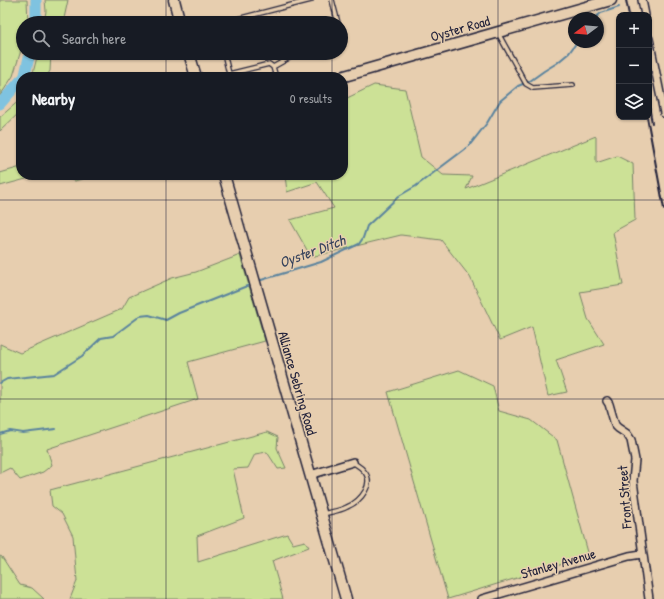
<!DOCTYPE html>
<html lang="en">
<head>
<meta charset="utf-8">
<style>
	:root { --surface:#171b24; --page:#242831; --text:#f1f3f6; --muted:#9ea1a6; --line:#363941 }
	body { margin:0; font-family:"Patrick Hand",sans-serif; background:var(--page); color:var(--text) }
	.controls { position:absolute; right:12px; top:12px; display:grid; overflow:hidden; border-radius:8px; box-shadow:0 1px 3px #0004 }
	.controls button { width:36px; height:36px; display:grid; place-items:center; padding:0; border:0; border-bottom:1px solid var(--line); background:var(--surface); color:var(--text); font:20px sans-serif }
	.compass { position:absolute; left:568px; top:12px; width:36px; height:36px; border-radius:50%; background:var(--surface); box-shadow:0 1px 3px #0004; rotate:254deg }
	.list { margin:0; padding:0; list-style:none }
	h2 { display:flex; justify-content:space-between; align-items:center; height:52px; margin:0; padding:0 16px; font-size:17px }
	h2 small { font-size:13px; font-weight:400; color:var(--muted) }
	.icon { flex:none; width:22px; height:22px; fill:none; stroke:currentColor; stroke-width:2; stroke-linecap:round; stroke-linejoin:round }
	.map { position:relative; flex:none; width:664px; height:599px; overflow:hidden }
	.search { position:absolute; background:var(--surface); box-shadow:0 1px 3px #0004; left:16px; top:16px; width:332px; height:44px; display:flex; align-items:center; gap:10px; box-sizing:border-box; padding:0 14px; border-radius:22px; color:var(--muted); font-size:15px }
	.panel { position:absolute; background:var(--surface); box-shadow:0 1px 3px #0004; left:16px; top:72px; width:332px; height:108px; border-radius:16px }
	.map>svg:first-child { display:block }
	.green { fill:#cce196; stroke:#778268 }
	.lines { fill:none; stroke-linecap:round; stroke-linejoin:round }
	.stream { stroke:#5a839e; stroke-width:2 }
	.river { stroke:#7fc3e0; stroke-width:11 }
	.lane-casing { stroke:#22223b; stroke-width:6 }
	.street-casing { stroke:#22223b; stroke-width:10 }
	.secondary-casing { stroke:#22223b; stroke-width:13 }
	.lane { stroke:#e7ceaf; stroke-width:3.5 }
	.street { stroke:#e7ceaf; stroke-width:7 }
	.secondary { stroke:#e7ceaf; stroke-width:10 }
	.rail { stroke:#22223b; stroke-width:2 }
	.grid { fill:none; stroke:#22223b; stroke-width:1; stroke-opacity:0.55 }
	.labels { text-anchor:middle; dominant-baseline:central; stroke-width:3; stroke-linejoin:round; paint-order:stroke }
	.street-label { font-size:14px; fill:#22223b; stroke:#e7ceaf }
	.water-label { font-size:15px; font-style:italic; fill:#35425c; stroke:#e7ceaf }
</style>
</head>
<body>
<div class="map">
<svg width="664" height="599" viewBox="0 0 664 599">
	<rect width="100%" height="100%" fill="#e7ceaf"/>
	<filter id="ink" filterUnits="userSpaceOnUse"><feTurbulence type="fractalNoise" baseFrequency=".025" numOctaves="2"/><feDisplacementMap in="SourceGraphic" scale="8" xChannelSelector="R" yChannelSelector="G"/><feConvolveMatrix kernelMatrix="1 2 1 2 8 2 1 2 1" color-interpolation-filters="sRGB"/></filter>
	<g filter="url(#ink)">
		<!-- green -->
		<path class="green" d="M0,0H27L28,23H23V44L13,76L0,96Z
			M45,0H68L63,23H44L46,11Z
			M38,53H51L50,71L46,77H32Z
			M374,85L405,89L421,157L443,175L472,176L466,189L596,136V163L617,156L633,164L635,220L613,232L623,285L580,292L588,319L604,344L556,360L567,392L548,396L532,327L500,340L470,277L441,240L401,235L311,257L290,220L334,208L317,182L287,192L285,175H343V100Z
			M21,99V111L0,131V117Z
			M21,167V175H41L0,186V173Z
			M54,175H95L75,181Z
			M240,255L265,341L188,362L198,399L47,449L52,465L43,472L20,480L10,468L0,473V344L20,353L122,309L129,297L172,278L196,272Z
			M459,370L493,386L499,411L531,420L557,440L589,556L448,599L388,392Z
			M267,432L278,437L277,448L286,468L278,469L267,452L255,454L248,468L233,469L244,518L197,536L198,562L287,534L293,544L305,541L309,547L272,561L283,599H70L77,581L73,536L62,514L52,506L50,490Z
			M0,556L2,557L20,585L32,588L44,599H0Z"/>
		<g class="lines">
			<!-- stream -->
			<path class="stream" d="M595,18L601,13L619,7
				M258,281L321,262L359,244L363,238L367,226L399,196L416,186L469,146L487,123L500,101L518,86L530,81L544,71L557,63L569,53L577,42
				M0,383L7,379L54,374L82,356L101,338L113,336L140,316L149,315L166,320L179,313L252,284
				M0,434L10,431L23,433L56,429"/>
			<!-- river -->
			<path class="river" d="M36,23V0
				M24,77L25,75L30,53
				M0,104L21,80"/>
			<!-- lane casing -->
			<g class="lane-casing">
				<path id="lane" d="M332,0L338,23
					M222,23L311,0
					M498,33L526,84L533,88L573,85
					M224,53L229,74
					M273,67L298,53
					M230,77L229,74L269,64L273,67L276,77
					M323,514C330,512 340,511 347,507C361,501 376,483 363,470C361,467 356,465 353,462"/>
			</g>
			<!-- street casing -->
			<g class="street-casing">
				<path id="street" d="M642,0L645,15
					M649,39L664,113
					M607,401L609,404L615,425L618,428L627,434L631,440L635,460L633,481L649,599
					M310,475L353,462
					M482,599L629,556L642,554"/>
			</g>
			<!-- secondary casing -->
			<g class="secondary-casing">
				<path id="secondary" d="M174,0L180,23
					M189,53L196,77
					M341,77L611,0
					M224,175L346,599"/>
			</g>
			<!-- lane -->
			<use href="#lane" class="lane"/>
			<!-- street -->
			<use href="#street" class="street"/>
			<!-- secondary -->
			<use href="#secondary" class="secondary"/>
			<!-- rail -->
			<path class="rail" d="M626,0L629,15
				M649,106L652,123
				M647,117L664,209"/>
		</g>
	</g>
	<!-- grid -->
	<path class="grid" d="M166,0V23M332,0V23M498,0V599M166,53V77M332,53V77M166,175V599M332,175V599M0,200H664M0,399H664"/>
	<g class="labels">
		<!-- street labels -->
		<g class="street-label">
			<text transform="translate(460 28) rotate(-16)">Oyster Road</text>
			<text transform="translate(298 383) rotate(74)">Alliance Sebring Road</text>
			<text transform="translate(624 497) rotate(-94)">Front Street</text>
			<text transform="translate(558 563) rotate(-16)">Stanley Avenue</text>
		</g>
		<!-- water labels -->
		<g class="water-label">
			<text transform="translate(312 251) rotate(-20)">Oyster Ditch</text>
		</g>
	</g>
</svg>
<div class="controls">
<button>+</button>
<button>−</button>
<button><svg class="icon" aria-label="layers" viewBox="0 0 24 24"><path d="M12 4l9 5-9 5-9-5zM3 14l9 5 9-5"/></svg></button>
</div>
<svg class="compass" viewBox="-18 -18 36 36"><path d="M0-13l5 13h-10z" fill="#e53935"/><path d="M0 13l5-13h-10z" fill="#9ea1a6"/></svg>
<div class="search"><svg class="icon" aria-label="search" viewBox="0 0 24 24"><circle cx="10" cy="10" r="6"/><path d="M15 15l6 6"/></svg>Search here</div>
<section class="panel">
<h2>Nearby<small>0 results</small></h2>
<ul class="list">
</ul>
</section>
</div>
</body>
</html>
